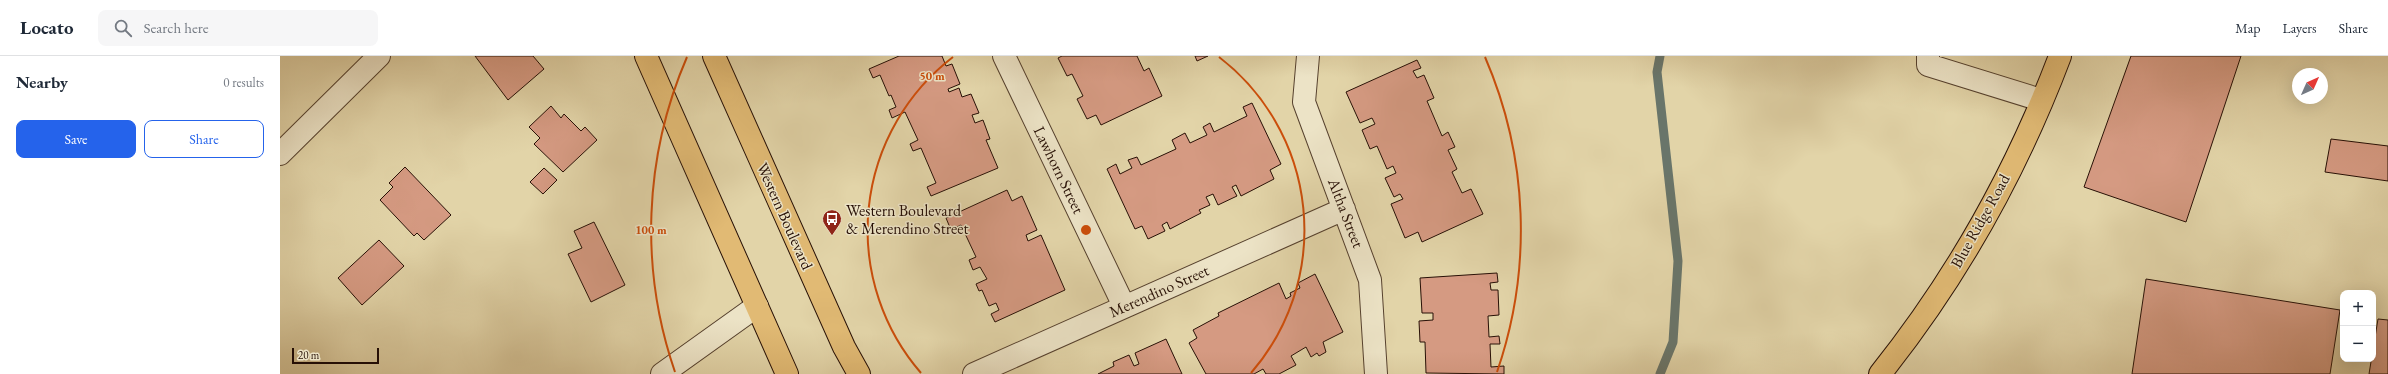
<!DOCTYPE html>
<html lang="en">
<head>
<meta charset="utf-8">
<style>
	:root { --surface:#fff; --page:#f6f6f7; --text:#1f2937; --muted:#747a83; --line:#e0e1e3; --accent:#2563eb }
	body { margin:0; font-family:"EB Garamond",serif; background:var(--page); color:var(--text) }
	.controls { position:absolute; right:12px; bottom:12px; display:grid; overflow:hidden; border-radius:8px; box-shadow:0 4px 16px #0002 }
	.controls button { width:36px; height:36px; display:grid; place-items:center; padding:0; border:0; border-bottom:1px solid var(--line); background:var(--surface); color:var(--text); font:20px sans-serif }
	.compass { position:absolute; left:2012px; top:12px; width:36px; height:36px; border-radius:50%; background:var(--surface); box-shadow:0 4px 16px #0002; rotate:45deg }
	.scale { position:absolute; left:12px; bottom:10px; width:87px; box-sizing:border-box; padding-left:4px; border:2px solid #271006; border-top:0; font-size:11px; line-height:14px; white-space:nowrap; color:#271006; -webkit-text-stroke:3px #ece3c6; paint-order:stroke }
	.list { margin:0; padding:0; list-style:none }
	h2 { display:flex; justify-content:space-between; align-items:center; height:52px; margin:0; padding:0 16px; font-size:17px }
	h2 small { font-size:13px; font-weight:400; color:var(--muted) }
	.actions { display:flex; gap:8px; padding:12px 16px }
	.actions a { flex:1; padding:9px 0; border:1px solid var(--accent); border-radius:8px; text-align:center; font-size:14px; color:var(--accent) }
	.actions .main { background:var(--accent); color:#fff }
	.icon { flex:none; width:22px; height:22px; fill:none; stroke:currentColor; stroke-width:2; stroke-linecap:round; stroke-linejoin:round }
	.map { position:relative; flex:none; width:2108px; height:318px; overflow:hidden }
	header { display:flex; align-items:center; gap:24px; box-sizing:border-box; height:56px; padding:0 20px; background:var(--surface); border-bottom:1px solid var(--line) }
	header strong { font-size:19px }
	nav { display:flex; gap:22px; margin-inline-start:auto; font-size:14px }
	.search { width:280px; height:36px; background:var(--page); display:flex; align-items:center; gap:10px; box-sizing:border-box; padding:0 14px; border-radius:8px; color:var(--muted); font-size:15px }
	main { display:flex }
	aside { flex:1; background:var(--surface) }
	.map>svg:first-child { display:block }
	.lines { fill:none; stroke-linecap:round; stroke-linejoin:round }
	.stream { stroke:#69756a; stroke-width:9 }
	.building { fill:#d59a82; stroke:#271006 }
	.minor-casing { stroke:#56412e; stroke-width:24 }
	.major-casing { stroke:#271006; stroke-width:24 }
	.minor { stroke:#ece3c6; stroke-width:22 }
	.major { stroke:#e1ba74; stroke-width:22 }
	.ring { fill:none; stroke:#cb4e0b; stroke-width:2 }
	.labels { text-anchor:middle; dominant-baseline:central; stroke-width:3; stroke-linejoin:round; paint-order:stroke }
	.street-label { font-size:16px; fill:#271006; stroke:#ece3c6 }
	.poi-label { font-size:16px; fill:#271006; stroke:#ece3c6; text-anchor:start }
	.centre { fill:#cb4e0b; stroke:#ece3c6; stroke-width:2 }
	.ring-label { font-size:12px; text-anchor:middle; font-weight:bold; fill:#cb4e0b; stroke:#ece3c6; stroke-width:3; stroke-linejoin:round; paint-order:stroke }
</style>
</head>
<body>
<header>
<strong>Locato</strong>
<div class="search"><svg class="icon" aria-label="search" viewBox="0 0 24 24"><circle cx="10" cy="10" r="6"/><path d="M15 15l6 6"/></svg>Search here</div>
<nav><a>Map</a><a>Layers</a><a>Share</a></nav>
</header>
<main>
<aside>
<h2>Nearby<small>0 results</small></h2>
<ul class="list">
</ul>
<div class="actions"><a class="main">Save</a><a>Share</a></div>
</aside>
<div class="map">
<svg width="2108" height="318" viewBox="0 0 2108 318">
	<rect width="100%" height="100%" fill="#e2d4a8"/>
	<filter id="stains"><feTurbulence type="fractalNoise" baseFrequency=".005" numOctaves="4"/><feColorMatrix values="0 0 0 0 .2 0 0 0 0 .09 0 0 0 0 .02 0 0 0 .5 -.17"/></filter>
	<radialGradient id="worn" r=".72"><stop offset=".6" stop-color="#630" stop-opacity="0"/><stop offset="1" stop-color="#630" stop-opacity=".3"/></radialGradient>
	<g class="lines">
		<!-- stream -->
		<path class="stream" d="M1380,318L1393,286L1398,205L1377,16L1380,0"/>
	</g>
	<!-- building -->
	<path class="building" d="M195,0H253L264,13L228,44Z
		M619,0H662L666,10L672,8L680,28L668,33L669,36L679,32L682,41L691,38L699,57L692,59L695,67L703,64L710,83L706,84L718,112L651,140L647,131L656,127L641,92L633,95L630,88L638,84L625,56L612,62L609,54L616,51L611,39L609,40L600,19L593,22L589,13Z
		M782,0H857L864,15L869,12L882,40L821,69L816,59L807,63L797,43L803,40L792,18L787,20L778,2Z
		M915,0H928L917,5Z
		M1851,0H1961L1906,166L1804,131Z
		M1137,4L1141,12L1133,15L1137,22L1144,19L1154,42L1147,45L1162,80L1168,76L1175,91L1168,94L1177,113L1172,116L1182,137L1191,133L1203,158L1142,186L1138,176L1125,182L1111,148L1123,143L1120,138L1114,141L1105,122L1116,117L1113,110L1107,113L1097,90L1090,93L1082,74L1095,68L1092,62L1080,67L1066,36Z
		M972,47L1001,108L990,114L994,123L961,140L956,129L952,131L957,140L938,149L933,138L926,141L930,149L919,154L921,157L890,173L887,166L882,169L885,175L868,183L862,170L855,173L827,113L836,108L840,118L852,112L848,104L857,101L861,109L896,93L892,84L905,77L910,87L927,79L923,71L930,67L934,76L967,60L963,51Z
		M271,50L281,62L284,58L301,75L305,71L317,84L283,116L254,88L260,82L249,71Z
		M2051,83L2108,90V125L2045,116Z
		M125,111L171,159L144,184L137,177L134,180L100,144L113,131L109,127Z
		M264,112L277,124L263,138L250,126Z
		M727,134L732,145L742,140L757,174L746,179L748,185L761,179L785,234L715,266L711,258L719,254L716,247L709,250L702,234L699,235L696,228L707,223L700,211L693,214L689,204L696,201L681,169L671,174L666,162Z
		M314,166L345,229L311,246L288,198L302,192L294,175Z
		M99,184L124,210L82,249L58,222Z
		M1217,217L1218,226L1210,227L1211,234H1218L1219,259L1208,260L1209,281L1219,280L1220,288H1210L1211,311L1224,310V318L1146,317L1145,286H1140L1139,265L1153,264V257H1142L1140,222Z
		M1035,218L1063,276L1043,286L1046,296L1039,300L1037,297L1031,301L1026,291L1011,300L1016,309L999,318H986L983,313L974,318H926L909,287L917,282L913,274L939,260L938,257L999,227L1006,243L1011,240L1010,237L1020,232L1018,227Z
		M1866,223L2060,254L2050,318H1852Z
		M2098,263L2108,264V318H2089Z
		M886,283L902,318H818L834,310L833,306L849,299L854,310L859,308L855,297Z"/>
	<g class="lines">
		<!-- minor casing -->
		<g class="minor-casing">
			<path id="minor" d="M724,0L844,250
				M1028,0L1024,46L1090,224L1096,318
				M1648,0V9L1761,44
				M0,98L99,0
				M382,318L477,250
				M694,318L1064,153"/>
		</g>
		<!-- major casing -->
		<g class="major-casing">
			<path id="major" d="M366,0L507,318
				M434,0L564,291L579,318
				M1600,318C1676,223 1737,114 1780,0"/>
		</g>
		<!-- minor -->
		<use href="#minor" class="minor"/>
		<!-- major -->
		<use href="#major" class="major"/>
	</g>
	<!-- distance rings -->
	<g class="ring">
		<path d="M641 317A218 218 0 0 1 673 1M939 1A218 218 0 0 1 971 317"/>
		<path d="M395 316A435 435 0 0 1 407 1M1205 1A435 435 0 0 1 1217 316"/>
	</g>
	<!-- icons -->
	<defs>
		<g id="bus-pin" transform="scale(1)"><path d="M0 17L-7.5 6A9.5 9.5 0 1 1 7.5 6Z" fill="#8f2418" stroke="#ece3c6"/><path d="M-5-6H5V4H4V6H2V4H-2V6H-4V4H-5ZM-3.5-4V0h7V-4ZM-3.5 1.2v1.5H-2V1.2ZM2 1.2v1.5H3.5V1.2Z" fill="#fff"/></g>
	</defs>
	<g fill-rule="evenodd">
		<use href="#bus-pin" x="552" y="163"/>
	</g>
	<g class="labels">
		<!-- street labels -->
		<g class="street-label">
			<text transform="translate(779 114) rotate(64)">Lawhorn Street</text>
			<text transform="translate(1066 157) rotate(69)">Altha Street</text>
			<text transform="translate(505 160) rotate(66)">Western Boulevard</text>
			<text transform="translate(1700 165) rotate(-61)">Blue Ridge Road</text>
			<text transform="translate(879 235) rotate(-24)">Merendino Street</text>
		</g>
		<!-- poi labels -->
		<g class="poi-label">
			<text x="566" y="154">Western Boulevard<tspan x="566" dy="18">&amp; Merendino Street</tspan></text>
		</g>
	</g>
	<circle cx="806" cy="174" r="6" class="centre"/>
	<g class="ring-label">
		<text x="652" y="24">50 m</text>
		<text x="371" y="178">100 m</text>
	</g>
	<rect width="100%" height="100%" filter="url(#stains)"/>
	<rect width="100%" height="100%" fill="url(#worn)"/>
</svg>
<div class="controls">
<button>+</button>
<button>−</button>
</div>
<svg class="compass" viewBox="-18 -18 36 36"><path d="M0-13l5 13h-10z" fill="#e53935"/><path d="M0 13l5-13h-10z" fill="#747a83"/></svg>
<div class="scale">20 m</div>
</div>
</main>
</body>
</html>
